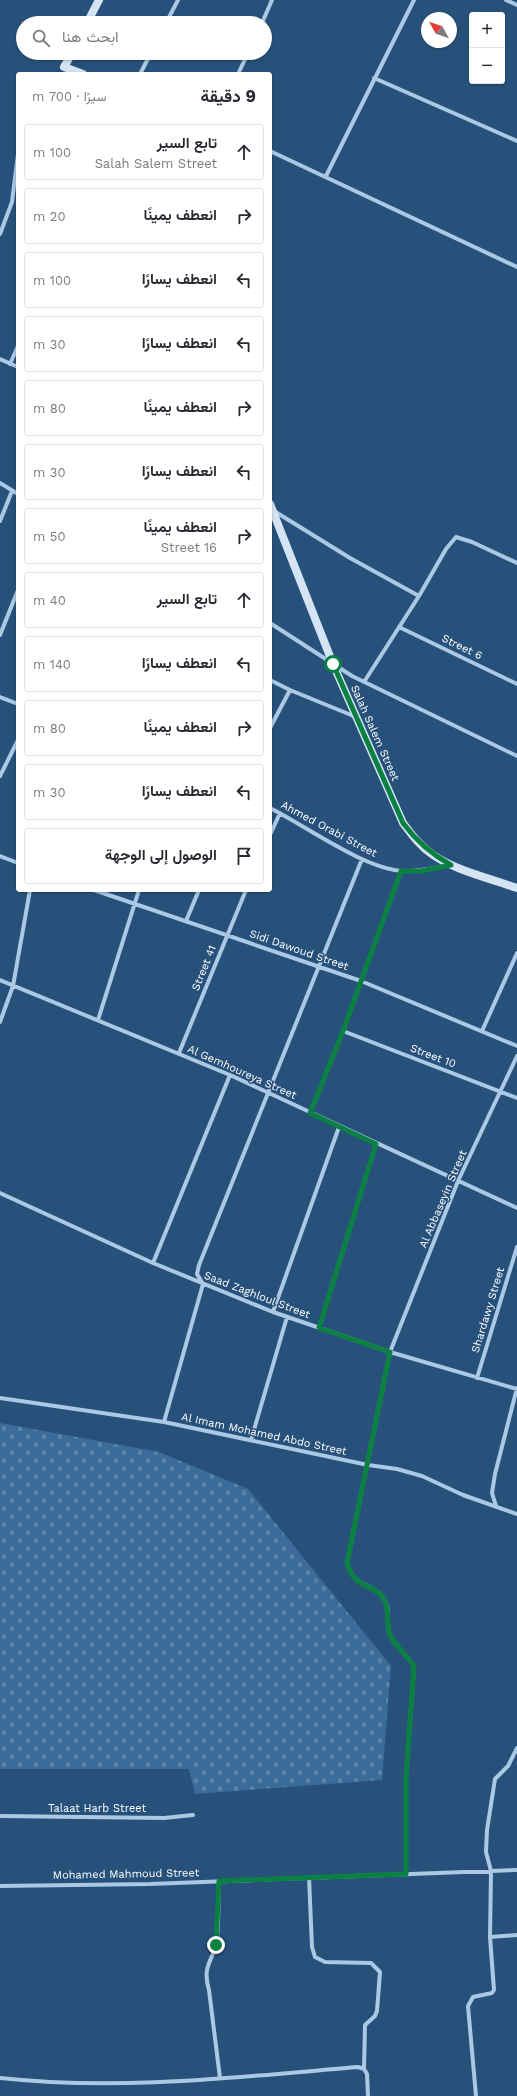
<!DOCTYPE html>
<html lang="ar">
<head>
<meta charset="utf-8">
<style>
	:root { --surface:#fff; --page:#f7f7f7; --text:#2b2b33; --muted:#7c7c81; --line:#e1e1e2 }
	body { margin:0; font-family:"Work Sans",Vazirmatn,sans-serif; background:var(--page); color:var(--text); direction:rtl }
	.controls { position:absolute; right:12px; top:12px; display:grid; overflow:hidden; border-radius:4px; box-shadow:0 1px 3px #0004 }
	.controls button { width:36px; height:36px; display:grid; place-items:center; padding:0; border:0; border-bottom:1px solid var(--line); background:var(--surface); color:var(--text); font:20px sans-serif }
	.compass { position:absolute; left:421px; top:12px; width:36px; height:36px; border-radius:50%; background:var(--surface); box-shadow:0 1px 3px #0004; rotate:310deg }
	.stop { position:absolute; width:12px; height:12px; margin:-9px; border:3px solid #0b8043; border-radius:50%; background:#fff }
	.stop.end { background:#0b8043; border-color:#fff; box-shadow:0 1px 4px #0008 }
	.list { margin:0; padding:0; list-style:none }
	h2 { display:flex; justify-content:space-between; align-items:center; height:52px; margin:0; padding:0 16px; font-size:17px }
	h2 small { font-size:13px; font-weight:400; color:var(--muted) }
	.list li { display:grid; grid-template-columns:26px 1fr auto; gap:12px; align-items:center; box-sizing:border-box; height:56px; margin:0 8px 8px; padding:0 8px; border:1px solid var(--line); border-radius:4px }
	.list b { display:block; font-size:15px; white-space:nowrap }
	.list p { margin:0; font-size:13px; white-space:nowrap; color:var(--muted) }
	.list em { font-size:13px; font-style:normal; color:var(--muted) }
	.icon { flex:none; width:22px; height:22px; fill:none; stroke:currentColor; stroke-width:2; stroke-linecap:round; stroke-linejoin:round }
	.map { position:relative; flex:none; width:517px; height:2096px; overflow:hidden; direction:ltr }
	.search { position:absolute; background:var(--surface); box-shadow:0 1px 3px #0004; left:16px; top:16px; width:256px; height:44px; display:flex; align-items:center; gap:10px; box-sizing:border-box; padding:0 14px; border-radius:22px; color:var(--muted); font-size:15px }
	.panel { position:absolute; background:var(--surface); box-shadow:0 1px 3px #0004; left:16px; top:72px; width:256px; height:820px; border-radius:4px; direction:rtl }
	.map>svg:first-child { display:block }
	.cemetery { fill:url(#cemetery-stones) }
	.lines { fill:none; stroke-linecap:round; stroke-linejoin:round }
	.street { stroke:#acc9e4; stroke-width:4 }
	.secondary { stroke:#d5e4f4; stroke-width:8 }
	.route { stroke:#0b8043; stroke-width:5 }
	.labels { text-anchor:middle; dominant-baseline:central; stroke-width:3; stroke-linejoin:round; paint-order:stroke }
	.street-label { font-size:11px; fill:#fff; stroke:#27517b }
</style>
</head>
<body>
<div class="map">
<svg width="517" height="2096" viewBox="0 0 517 2096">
	<defs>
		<pattern id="cemetery-stones" width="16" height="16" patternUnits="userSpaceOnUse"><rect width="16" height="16" fill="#3b6c99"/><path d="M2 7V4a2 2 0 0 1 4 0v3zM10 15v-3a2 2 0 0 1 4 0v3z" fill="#5882a8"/></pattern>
	</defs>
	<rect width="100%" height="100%" fill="#27517b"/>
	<!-- cemetery -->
	<path class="cemetery" d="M0,1423L159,1452L248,1489L391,1666L382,1780L195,1794L189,1769H0Z"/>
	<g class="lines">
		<!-- street -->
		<path class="street" d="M506,0L517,5
			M166,23L178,0
			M262,23L272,0
			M140,74L151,53
			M238,74L248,53
			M374,78L517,141
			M270,151L517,267
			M326,176L414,0
			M0,234L12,202L18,154
			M0,359L18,367
			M10,364L18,346
			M0,483L18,494
			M274,511L350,558L419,596L446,549L456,537L472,542L517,563
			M0,521L12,491
			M270,623L352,676L517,756
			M399,627L517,684
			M0,635L18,590
			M270,680L290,690L356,717
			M364,682L419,596
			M0,697L18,704
			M270,728L290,690
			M0,776L18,740
			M270,808C306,826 364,869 403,871C419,872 433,868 449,865
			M270,835L280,813
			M0,856L18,863
			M94,890L361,981L517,1046
			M186,921L199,890
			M0,980L230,1075L517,1208
			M98,1020L139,890
			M0,1022L13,986L30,890
			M343,1031L517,1098
			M482,1031L517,953
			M179,1053L246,890
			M310,1113L343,1031L401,871
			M0,1193L153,1263L273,1312L390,1352L517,1389
			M153,1263L230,1075
			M273,1312L339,1127
			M319,1328L376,1144
			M477,1378L517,1247
			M0,1398L164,1422L368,1465L397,1469L422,1476L463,1495L517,1514
			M164,1422L203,1284L197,1274L199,1265L362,859
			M251,1440L287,1317
			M496,1506L492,1493L495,1474L517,1388
			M517,1748L508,1766L495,1779L487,1830L486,1852L491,1871L490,1937L517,1935
			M0,1816L164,1818L193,1815
			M406,1874V1778L414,1667C408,1655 395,1647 390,1635C385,1622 392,1608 382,1596C370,1582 355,1589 347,1563L390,1352L458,1181L517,1056
			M309,1877L312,1947L315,1957L325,1962L371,1963L380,1972L377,2011L375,2016L365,2025L364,2069L367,2074L368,2096
			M219,1881C218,1899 219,1918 217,1937C215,1961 201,1963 209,1990L220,2078
			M0,1886L150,1884L517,1870
			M0,2078C120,2091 238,2077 358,2067L364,2069
			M476,2096L468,2006L473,1997L492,1993L494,1990L490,1937"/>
		<!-- secondary -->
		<path class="secondary" d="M87,23L99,0
			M72,53L64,67L83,74
			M270,504L333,664L403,823C412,835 420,846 433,855C457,871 489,878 517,888"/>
	</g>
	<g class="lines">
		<!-- route -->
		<path class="route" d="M216,1945L219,1881L406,1874V1778L414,1667C408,1655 395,1647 390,1635C385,1622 391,1608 382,1596C370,1582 355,1590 347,1563L390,1352L319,1328L376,1144L310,1113L343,1031L401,871H421L451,865C431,854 417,842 403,823L333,664"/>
	</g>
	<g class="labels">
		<!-- street labels -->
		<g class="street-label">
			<text transform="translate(462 647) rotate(26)">Street 6</text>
			<text transform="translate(375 733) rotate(66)">Salah Salem Street</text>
			<text transform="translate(329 829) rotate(28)">Ahmed Orabi Street</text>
			<text transform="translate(299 950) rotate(19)">Sidi Dawoud Street</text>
			<text transform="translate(204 968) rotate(-68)">Street 41</text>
			<text transform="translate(433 1056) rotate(21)">Street 10</text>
			<text transform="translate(242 1072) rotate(24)">Al Gemhoureya Street</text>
			<text transform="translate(443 1199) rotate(-67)">Al Abbaseyin Street</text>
			<text transform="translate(257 1295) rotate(21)">Saad Zaghloul Street</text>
			<text transform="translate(488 1310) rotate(-73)">Shardawy Street</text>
			<text transform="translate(264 1434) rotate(12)">Al Imam Mohamed Abdo Street</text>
			<text x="97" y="1808">Talaat Harb Street</text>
			<text transform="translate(126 1874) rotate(-1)">Mohamed Mahmoud Street</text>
		</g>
	</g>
</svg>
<div class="controls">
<button>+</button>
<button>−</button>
</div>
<svg class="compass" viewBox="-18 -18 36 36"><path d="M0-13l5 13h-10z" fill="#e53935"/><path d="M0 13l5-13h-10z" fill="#7c7c81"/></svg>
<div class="stop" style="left:333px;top:664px"></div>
<div class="stop end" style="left:216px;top:1945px"></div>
<div class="search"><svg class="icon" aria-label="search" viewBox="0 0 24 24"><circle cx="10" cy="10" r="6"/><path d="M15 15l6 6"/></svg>ابحث هنا</div>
<section class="panel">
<h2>9 دقيقة<small>سيرًا · 700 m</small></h2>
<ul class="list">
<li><svg class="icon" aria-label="ahead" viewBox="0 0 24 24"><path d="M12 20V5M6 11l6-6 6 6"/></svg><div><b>تابع السير</b><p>Salah Salem Street</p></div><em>100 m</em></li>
<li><svg class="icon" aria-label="right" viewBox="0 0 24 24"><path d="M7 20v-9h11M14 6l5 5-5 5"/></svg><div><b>انعطف يمينًا</b></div><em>20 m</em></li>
<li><svg class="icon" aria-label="left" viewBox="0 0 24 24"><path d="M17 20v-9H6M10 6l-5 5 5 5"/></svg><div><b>انعطف يسارًا</b></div><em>100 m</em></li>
<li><svg class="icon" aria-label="left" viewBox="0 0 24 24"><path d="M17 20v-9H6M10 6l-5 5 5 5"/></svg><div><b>انعطف يسارًا</b></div><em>30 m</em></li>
<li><svg class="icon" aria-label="right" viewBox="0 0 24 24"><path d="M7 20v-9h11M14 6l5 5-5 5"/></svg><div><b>انعطف يمينًا</b></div><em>80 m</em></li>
<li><svg class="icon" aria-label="left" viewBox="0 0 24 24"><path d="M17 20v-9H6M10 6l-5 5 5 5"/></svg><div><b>انعطف يسارًا</b></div><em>30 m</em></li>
<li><svg class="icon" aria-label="right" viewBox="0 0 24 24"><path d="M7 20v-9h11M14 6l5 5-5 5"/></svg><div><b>انعطف يمينًا</b><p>Street 16</p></div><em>50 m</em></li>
<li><svg class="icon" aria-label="ahead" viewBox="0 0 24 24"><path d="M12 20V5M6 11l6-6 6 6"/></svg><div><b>تابع السير</b></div><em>40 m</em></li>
<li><svg class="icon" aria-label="left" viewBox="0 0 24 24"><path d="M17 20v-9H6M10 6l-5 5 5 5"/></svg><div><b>انعطف يسارًا</b></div><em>140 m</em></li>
<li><svg class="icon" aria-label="right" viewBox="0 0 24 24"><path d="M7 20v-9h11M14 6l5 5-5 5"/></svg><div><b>انعطف يمينًا</b></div><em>80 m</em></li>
<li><svg class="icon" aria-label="left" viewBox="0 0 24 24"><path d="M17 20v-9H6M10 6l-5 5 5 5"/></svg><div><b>انعطف يسارًا</b></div><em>30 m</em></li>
<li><svg class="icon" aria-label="arrive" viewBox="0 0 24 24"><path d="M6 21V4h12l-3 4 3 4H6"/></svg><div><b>الوصول إلى الوجهة</b></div></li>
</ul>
</section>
</div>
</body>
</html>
